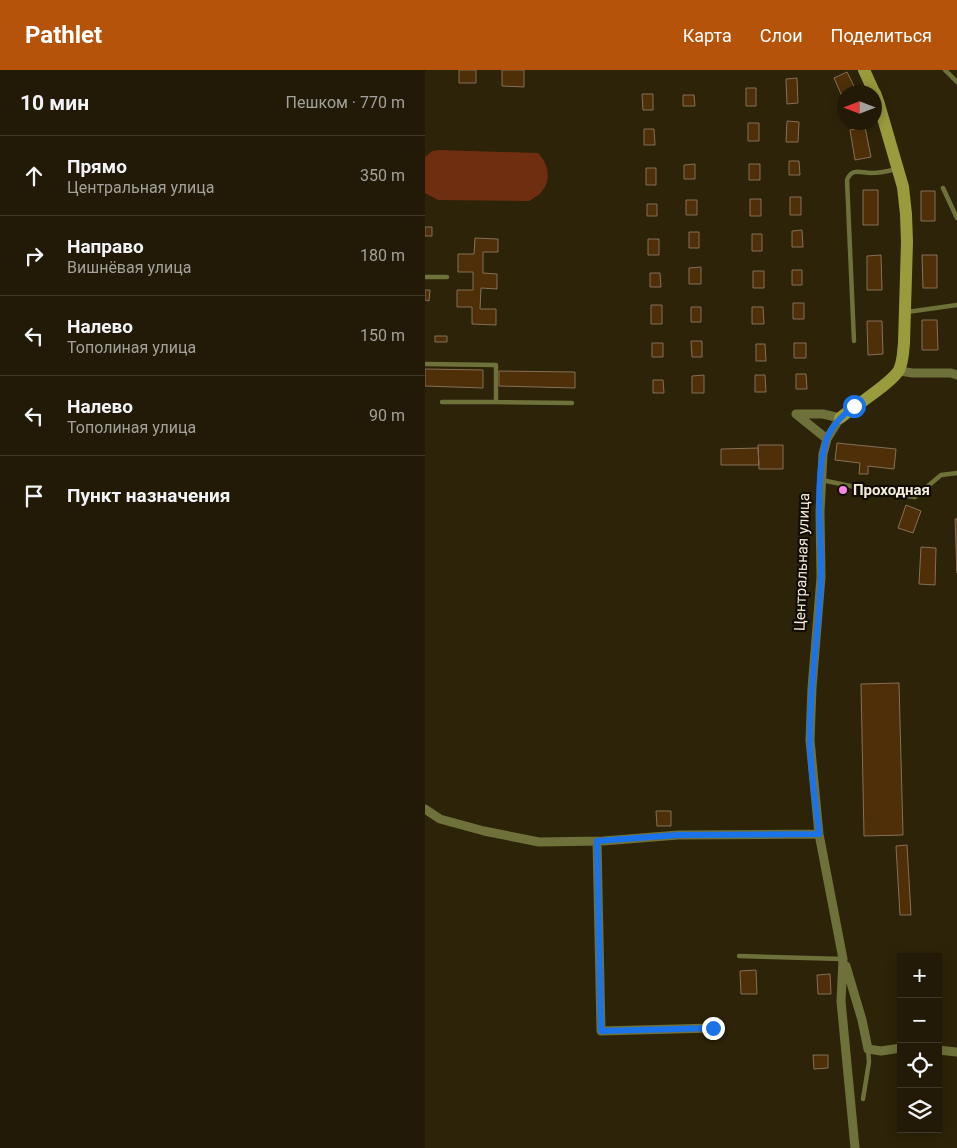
<!DOCTYPE html>
<html lang="ru">
<head>
<meta charset="utf-8">
<style>
	:root { --surface:#221a06; --page:#2a2310; --text:#f1f3f6; --muted:#a2a19b; --line:#3f3828; --accent:#b45309 }
	body { margin:0; font-family:Roboto,sans-serif; background:var(--page); color:var(--text) }
	.controls { position:absolute; right:15px; bottom:15px; display:grid; overflow:hidden; border-radius:0px; box-shadow:0 2px 12px #0003 }
	.controls button { width:45px; height:45px; display:grid; place-items:center; padding:0; border:0; border-bottom:1px solid var(--line); background:var(--surface); color:var(--text); font:25px sans-serif }
	.compass { position:absolute; left:412px; top:15px; width:45px; height:45px; border-radius:50%; background:var(--surface); box-shadow:0 2px 12px #0003; rotate:270deg }
	.stop { position:absolute; width:15px; height:15px; margin:-11px; border:4px solid #1a73e8; border-radius:50%; background:#fff }
	.stop.end { background:#1a73e8; border-color:#fff; box-shadow:0 1px 5px #0008 }
	.list { margin:0; padding:0; list-style:none }
	h2 { display:flex; justify-content:space-between; align-items:center; height:65px; margin:0; padding:0 20px; font-size:21px }
	h2 small { font-size:16px; font-weight:400; color:var(--muted) }
	.list li { display:grid; grid-template-columns:32px 1fr auto; gap:15px; align-items:center; box-sizing:border-box; height:80px; padding:0 20px; border-top:1px solid var(--line) }
	.list b { display:block; font-size:19px; white-space:nowrap }
	.list p { margin:0; font-size:16px; white-space:nowrap; color:var(--muted) }
	.list em { font-size:16px; font-style:normal; color:var(--muted) }
	.icon { flex:none; width:28px; height:28px; fill:none; stroke:currentColor; stroke-width:2; stroke-linecap:round; stroke-linejoin:round }
	.map { position:relative; flex:none; width:532px; height:1078px; overflow:hidden }
	header { display:flex; align-items:center; gap:30px; box-sizing:border-box; height:70px; padding:0 25px; background:var(--accent); color:#fff }
	header strong { font-size:24px }
	nav { display:flex; gap:28px; margin-inline-start:auto; font-size:18px }
	main { display:flex }
	aside { flex:1; background:var(--surface) }
	.map>svg:first-child { display:block }
	.green { fill:#6f2e10 }
	.building { fill:#4f2f08; stroke:#866f59 }
	.lines { fill:none; stroke-linecap:round; stroke-linejoin:round }
	.lane { stroke:#6e7139; stroke-width:4.5 }
	.street { stroke:#6e7139; stroke-width:9 }
	.secondary { stroke:#999c3d; stroke-width:12 }
	.route { stroke:#1a73e8; stroke-width:6 }
	.poi-dot { fill:#fa87e7; stroke:#110d04; stroke-width:2 }
	.labels { text-anchor:middle; dominant-baseline:central; stroke-width:4.5; stroke-linejoin:round; paint-order:stroke }
	.poi-label { font-size:15px; font-weight:bold; fill:#f5eedf; stroke:#110d04; text-anchor:start }
	.street-label { font-size:15px; fill:#f5eedf; stroke:#110d04 }
</style>
</head>
<body>
<header>
<strong>Pathlet</strong>
<nav><a>Карта</a><a>Слои</a><a>Поделиться</a></nav>
</header>
<main>
<aside>
<h2>10 мин<small>Пешком · 770 m</small></h2>
<ul class="list">
<li><svg class="icon" aria-label="ahead" viewBox="0 0 24 24"><path d="M12 20V5M6 11l6-6 6 6"/></svg><div><b>Прямо</b><p>Центральная улица</p></div><em>350 m</em></li>
<li><svg class="icon" aria-label="right" viewBox="0 0 24 24"><path d="M7 20v-9h11M14 6l5 5-5 5"/></svg><div><b>Направо</b><p>Вишнёвая улица</p></div><em>180 m</em></li>
<li><svg class="icon" aria-label="left" viewBox="0 0 24 24"><path d="M17 20v-9H6M10 6l-5 5 5 5"/></svg><div><b>Налево</b><p>Тополиная улица</p></div><em>150 m</em></li>
<li><svg class="icon" aria-label="left" viewBox="0 0 24 24"><path d="M17 20v-9H6M10 6l-5 5 5 5"/></svg><div><b>Налево</b><p>Тополиная улица</p></div><em>90 m</em></li>
<li><svg class="icon" aria-label="arrive" viewBox="0 0 24 24"><path d="M6 21V4h12l-3 4 3 4H6"/></svg><div><b>Пункт назначения</b></div></li>
</ul>
</aside>
<div class="map">
<svg width="532" height="1078" viewBox="0 0 532 1078">
	<rect width="100%" height="100%" fill="#2d2308"/>
	<!-- green -->
	<path class="green" d="M14,80L113,83C123,93 127,110 117,121C114,126 108,128 104,131L13,130L0,123V87L7,81Z"/>
	<!-- building -->
	<path class="building" d="M34,0H51V13H34Z
		M77,0H99V17L77,16Z
		M422,2L432,22H420L419,31L409,8Z
		M372,8L373,33L362,34L361,9Z
		M321,18H331V36H321Z
		M217,24H228V40H218Z
		M258,25H269L270,36H258Z
		M362,51L374,52L373,72H361Z
		M323,53H334V71H323Z
		M440,57L446,87L430,90L425,60Z
		M219,59H229L230,75H219Z
		M364,91H374L375,105H364Z
		M270,94V109H259V95Z
		M324,94H335V110H324Z
		M221,98H231V115H221Z
		M438,120H453V155H438Z
		M496,121H510V151H496Z
		M365,127H376V145H365Z
		M325,129H336V146H325Z
		M261,130H272V145H261Z
		M222,134H232V146H222Z
		M0,157H7V166H0Z
		M377,160L378,177H367V161Z
		M264,162H274V178H264Z
		M327,164H337V181H327Z
		M50,168L73,169V182H58V203L72,204V219L56,218L55,239H71V255L47,254V237H32V220H48V202H33V184H49Z
		M223,169H234V185H223Z
		M456,185L457,220H442V186Z
		M497,185H512V218H498Z
		M276,197V214H264V198Z
		M367,200H377V215H367Z
		M328,201H339V218H328Z
		M225,203H235L236,217H225Z
		M0,220H5L4,231L0,230Z
		M368,233H379V249H368Z
		M226,235H237V254H226Z
		M266,237H276V252H266Z
		M327,237H338L339,254H327Z
		M497,250H512L513,280H497Z
		M442,251H457L458,284L443,285Z
		M10,266H22V272H10Z
		M266,271H277V287H267Z
		M227,273H238V287H227Z
		M369,273H381V288H369Z
		M331,274H340L341,291H331Z
		M0,299L58,300V318L0,316Z
		M74,301L150,302V318L74,316Z
		M371,304H381L382,319H371Z
		M279,305V323H267V306Z
		M330,305H340L341,322H330Z
		M228,310H238L239,323H228Z
		M412,373L471,379L469,399L443,396V404H434L435,393L410,390Z
		M333,375H358V399H334Z
		M333,378L334,395H296V379Z
		M414,416L422,417V424H414Z
		M481,435L496,441L488,463L473,458Z
		M530,449H532V503Z
		M496,477L511,478L510,515L494,514Z
		M474,613L478,765L439,766L436,614Z
		M231,741H246V756H232Z
		M482,775L486,845H475L471,776Z
		M331,900L332,924H316L315,901Z
		M405,904L406,924H393L392,905Z
		M388,985H403V998L389,999Z"/>
	<g class="lines">
		<!-- lane -->
		<path class="lane" d="M520,0L532,12
			M518,118L532,148
			M0,207H22
			M482,242L532,235
			M429,271L422,110C427,97 436,103 446,103C454,103 464,101 471,99
			M0,294L71,295V332L147,333
			M17,332H71
			M397,410L458,423L490,427L516,405L532,403
			M314,886L418,889
			M438,1029L444,992L443,979"/>
		<!-- street -->
		<path class="street" d="M474,301L488,303H526L532,305
			M371,344H398L415,348L402,369L398,384L395,442L396,507L387,618L385,670L394,764L418,889L416,931L430,1078
			M371,344L402,369
			M0,739L15,749L59,761L114,772L178,771L253,765L394,764
			M172,771L176,961L288,958
			M421,896L437,950L443,979L456,981L476,978
			M513,980L532,982"/>
		<!-- secondary -->
		<path class="secondary" d="M439,0L449,22
			M415,348C428,337 467,313 474,300C478,292 478,282 479,273L482,172L481,144L478,117L453,31L450,23"/>
	</g>
	<g class="lines">
		<!-- route -->
		<path class="route" d="M288,958L176,961L172,771L253,765L394,764C391,733 385,701 385,670C384,615 394,561 396,507C397,465 389,411 401,371C406,356 417,346 429,336"/>
	</g>
	<!-- markers -->
	<circle class="poi-dot" cx="418" cy="420" r="5"/>
	<g class="labels">
		<!-- poi labels -->
		<g class="poi-label">
			<text x="428" y="420">Проходная</text>
		</g>
		<!-- street labels -->
		<g class="street-label">
			<text transform="translate(377 492) rotate(-88)">Центральная улица</text>
		</g>
	</g>
</svg>
<div class="controls">
<button>+</button>
<button>−</button>
<button><svg class="icon" aria-label="locate" viewBox="0 0 24 24"><circle cx="12" cy="12" r="6"/><path d="M12 2v4M12 18v4M2 12h4M18 12h4"/></svg></button>
<button><svg class="icon" aria-label="layers" viewBox="0 0 24 24"><path d="M12 4l9 5-9 5-9-5zM3 14l9 5 9-5"/></svg></button>
</div>
<svg class="compass" viewBox="-18 -18 36 36"><path d="M0-13l5 13h-10z" fill="#e53935"/><path d="M0 13l5-13h-10z" fill="#a2a19b"/></svg>
<div class="stop" style="left:429px;top:336px"></div>
<div class="stop end" style="left:288px;top:958px"></div>
</div>
</main>
</body>
</html>
